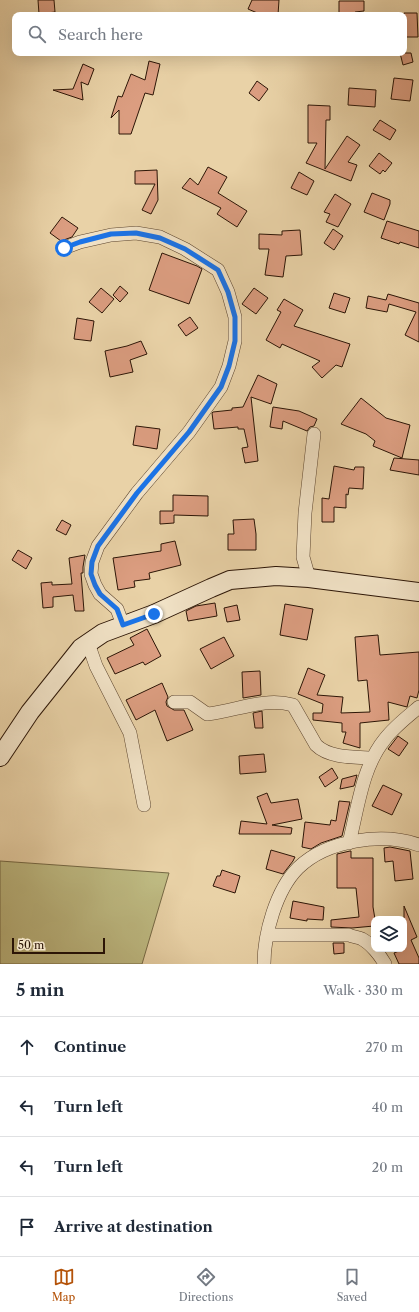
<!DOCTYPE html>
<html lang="en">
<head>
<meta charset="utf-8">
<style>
	:root { --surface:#fff; --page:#f6f6f7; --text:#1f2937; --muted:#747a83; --line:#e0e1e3; --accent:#b45309 }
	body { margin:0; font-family:"Libre Caslon Text",serif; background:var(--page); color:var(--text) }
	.controls { position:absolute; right:12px; bottom:12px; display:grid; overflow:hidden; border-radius:8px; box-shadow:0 4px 16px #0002 }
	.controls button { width:36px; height:36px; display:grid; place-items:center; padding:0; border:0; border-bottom:1px solid var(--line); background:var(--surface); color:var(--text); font:20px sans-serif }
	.scale { position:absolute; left:12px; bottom:10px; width:93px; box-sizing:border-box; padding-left:4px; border:2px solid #2c1506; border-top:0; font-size:11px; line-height:14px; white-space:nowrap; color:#2c1506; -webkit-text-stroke:3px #f1e2c6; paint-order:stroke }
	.stop { position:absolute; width:12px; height:12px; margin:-9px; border:3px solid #1a73e8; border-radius:50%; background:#fff }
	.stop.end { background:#1a73e8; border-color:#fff; box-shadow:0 1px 4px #0008 }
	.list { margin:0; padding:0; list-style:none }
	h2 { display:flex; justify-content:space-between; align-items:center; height:52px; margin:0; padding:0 16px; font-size:17px }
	h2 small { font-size:13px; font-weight:400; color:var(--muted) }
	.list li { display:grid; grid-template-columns:26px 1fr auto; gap:12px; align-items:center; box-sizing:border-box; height:60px; padding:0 16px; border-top:1px solid var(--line) }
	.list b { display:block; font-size:15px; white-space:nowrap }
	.list em { font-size:13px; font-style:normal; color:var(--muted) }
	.icon { flex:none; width:22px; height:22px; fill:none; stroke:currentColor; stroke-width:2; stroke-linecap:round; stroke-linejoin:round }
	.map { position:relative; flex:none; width:419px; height:964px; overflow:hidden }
	.search { position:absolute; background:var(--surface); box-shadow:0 4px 16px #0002; left:12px; right:12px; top:12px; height:44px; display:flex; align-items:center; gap:10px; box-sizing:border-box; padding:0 14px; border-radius:8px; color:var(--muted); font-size:15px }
	.sheet { height:292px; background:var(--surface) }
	nav { display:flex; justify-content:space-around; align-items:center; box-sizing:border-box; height:56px; border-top:1px solid var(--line); background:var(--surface); font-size:11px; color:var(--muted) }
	nav a { display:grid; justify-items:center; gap:2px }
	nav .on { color:var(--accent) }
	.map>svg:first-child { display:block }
	.green { fill:#beba82; stroke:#756844 }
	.building { fill:#db9d80; stroke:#2c1506 }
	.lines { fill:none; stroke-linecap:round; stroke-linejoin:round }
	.minor-casing { stroke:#5b442e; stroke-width:14 }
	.secondary-casing { stroke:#2c1506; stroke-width:20 }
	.minor { stroke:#f1e2c6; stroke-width:13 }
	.secondary { stroke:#f1e2c6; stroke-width:18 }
	.route { stroke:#1a73e8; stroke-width:5 }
</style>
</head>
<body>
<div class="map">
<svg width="419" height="964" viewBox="0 0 419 964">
	<rect width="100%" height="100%" fill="#e9d2a7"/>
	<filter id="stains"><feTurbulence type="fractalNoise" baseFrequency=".005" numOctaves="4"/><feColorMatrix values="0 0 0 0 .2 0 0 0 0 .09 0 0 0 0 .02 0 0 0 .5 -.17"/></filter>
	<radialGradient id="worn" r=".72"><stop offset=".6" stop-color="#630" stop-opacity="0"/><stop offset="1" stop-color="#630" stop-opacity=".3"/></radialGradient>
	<!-- green -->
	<path class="green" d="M0,861L169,873L142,964H0Z"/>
	<!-- building -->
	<path class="building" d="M38,0H54L55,12L39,14Z
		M252,0H279L278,15H262L248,9Z
		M339,1H364V11L355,12V15H339Z
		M404,13H417L418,37H404Z
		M400,53H411L413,62L403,65Z
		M149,61L160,64L153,95L145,93L131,134H119V110L111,118L118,96L122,97L131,74L145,80Z
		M83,64L94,69L88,85L81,82L83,100L53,90L73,89Z
		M394,78L413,80L410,101L391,99Z
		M257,81L268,89L259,101L249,93Z
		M349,88L376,90L375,107L348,105Z
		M308,105L330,106V120H326L325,169L347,136L360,145L348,162L357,165L351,181L306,163L317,143H308Z
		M380,120L396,130L390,140L373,130Z
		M379,153L392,163L385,172L383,170L380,174L369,166Z
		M208,167L227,177L218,193L247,211L237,227L217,214L221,208L182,188L190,178L198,185Z
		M157,170L158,200L151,214L142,210L155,184H135V171Z
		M299,172L314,181L307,195L291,188Z
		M372,193L390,200V204L384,220L364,212Z
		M335,194L351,204L338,227L326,222L330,214L324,212Z
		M62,217L78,228L72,237L61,241L50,233Z
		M387,221L419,231V248L400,242L399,244L381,238Z
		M333,229L343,236L334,250L324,243Z
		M300,230L302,255L286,256L283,277L265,275L269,249H259V234L282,235V231Z
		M162,253L197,266L202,269L189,304L149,290Z
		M120,286L128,293L120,302L113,295Z
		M101,288L114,299L102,313L89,302Z
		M254,288L268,298L256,314L242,304Z
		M334,293L350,298L345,313L329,308Z
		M388,294L419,303V342L405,335L416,312L389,304L387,312L366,308L368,296L386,300Z
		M284,299L303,310L294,326L350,344L342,367L336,365L322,378L312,367L320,361L282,344L280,348L266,340L281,312L277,310Z
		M190,317L198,328L186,336L178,325Z
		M77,318L94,321L91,341L74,339Z
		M141,341L147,354L130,360L133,372L110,377L105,351L127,346Z
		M258,375L277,384L271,404L251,397L258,461L245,463L242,448L248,447L244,429H238V427L214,429L212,413L213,412L232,410V408L243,407Z
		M361,398L386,418L410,425L402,458L373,446L375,441L366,434L341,424Z
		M273,407L299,411L317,419L314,426L310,427L307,431L283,421L282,429L270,427Z
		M136,426L160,429L157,449L133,445Z
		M394,458L419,460V475L390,470Z
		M334,466L354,470L355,467H364L363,489L349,488L348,495L346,494V508L334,507V522H322V498L329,499Z
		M173,495L208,496V516L174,515V523L160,524V511H173Z
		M254,519L256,534V550H228V534H234L233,520Z
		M62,520L71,525L66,535L56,530Z
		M175,541L181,565L149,573L150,579L134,581L135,587L118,590L113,558L161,551V544Z
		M18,550L32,558L26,569L12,560Z
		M85,555L83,567V573H81L84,611H75L73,595L53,597V607L43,608L41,583L52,582V585L72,584L69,558Z
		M215,603L217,616L188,621L186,611L196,606Z
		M285,604L313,609L307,640L280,635Z
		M237,605L240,620L227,622L224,608Z
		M147,629L161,656L145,665L143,662L115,674L107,658L134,645L130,638Z
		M378,635L380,655L419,652V690L417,698L410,696L407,707L388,702L389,720L360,723V748L343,743L346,732H342V723L313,720V713H322L323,704L298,694L308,668L325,675L317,695L343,697L341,713L370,712L367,680L358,681L355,637Z
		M224,637L234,656L211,669L200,649Z
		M260,671L261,695L243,698L242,672Z
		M162,683L168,697L166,702L167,706L174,710H184L193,730L167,741L155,710L136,720L126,700Z
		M262,711L263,728H255L253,713Z
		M398,736L408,743L399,756L388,749Z
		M264,754L266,772L240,774L239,756Z
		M332,768L338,778L325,787L319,777Z
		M357,775L354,786L340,789L342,779Z
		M383,785L402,794L392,815L372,806Z
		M267,793L271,803L298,799L302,819L272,825L292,828L291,834H239L241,821L267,824L257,797Z
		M339,801L350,802L342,836L321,843L311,849L302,847L305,822L330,825L331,820L336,821Z
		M390,847L410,851L413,879L395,881L393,861L385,862L384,848Z
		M271,850L295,857L293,861L283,874L266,869Z
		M350,851H351V858H373V907L375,919H374V926L352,928L331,927V920L359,917L356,888H337V854Z
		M222,870L240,876L235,893L213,886L217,876H220Z
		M293,901L324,907L323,920L307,919V921L290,918Z
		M404,906L417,937L411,940L419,958V964H399L394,953L404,949Z
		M333,943H344V953L334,954Z"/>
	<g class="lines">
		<!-- minor casing -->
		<g class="minor-casing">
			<path id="minor" d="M64,248L80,242L111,235L136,233L160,237L185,249L218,270L228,292L235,317V341L229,366L221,387L189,432L137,493L98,546L92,562L91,574L95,585L100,594L117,609L123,625
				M309,578L303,557L305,513L314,434
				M88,643L96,666L130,733L144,805
				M174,702H190L207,714C236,711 264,697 293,705L316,745C329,758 354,757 372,758
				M349,843C358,808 362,767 385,739C394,727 407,717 419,707
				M267,935H349C353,937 358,937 362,939C371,944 380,955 385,964
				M264,964C264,934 276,890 298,868C327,840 382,832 419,845"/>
		</g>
		<!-- secondary casing -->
		<g class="secondary-casing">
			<path id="secondary" d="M0,757L30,712L81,648L103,633L154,614L211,588L230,580L276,576L309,578L419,592"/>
		</g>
		<!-- minor -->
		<use href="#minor" class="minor"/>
		<!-- secondary -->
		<use href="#secondary" class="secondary"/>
	</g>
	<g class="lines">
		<!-- route -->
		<path class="route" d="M64,248L80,242L111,234L136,233L160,238L185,249L218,270L228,292L235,317V341L229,366L221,387L189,432L137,493L98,546L92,562L91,574L95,585L100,594L117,609L123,625L154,614"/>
	</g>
	<rect width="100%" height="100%" filter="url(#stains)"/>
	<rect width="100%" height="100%" fill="url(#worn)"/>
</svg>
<div class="controls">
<button><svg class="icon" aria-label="layers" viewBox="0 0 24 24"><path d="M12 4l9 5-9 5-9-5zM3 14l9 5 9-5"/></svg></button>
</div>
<div class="scale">50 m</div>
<div class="stop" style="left:64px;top:248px"></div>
<div class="stop end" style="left:154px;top:614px"></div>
<div class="search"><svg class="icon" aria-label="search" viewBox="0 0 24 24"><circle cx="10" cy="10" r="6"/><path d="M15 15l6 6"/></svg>Search here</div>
</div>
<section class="sheet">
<h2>5 min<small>Walk · 330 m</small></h2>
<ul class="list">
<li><svg class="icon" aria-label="ahead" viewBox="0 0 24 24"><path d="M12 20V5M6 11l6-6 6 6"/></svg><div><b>Continue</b></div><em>270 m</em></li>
<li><svg class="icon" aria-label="left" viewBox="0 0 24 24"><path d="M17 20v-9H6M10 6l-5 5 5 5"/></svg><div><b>Turn left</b></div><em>40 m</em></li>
<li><svg class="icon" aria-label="left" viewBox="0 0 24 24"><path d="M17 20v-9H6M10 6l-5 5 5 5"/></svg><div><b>Turn left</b></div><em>20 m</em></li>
<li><svg class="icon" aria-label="arrive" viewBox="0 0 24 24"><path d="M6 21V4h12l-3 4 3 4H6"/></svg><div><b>Arrive at destination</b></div></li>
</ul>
</section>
<nav>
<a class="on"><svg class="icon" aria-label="map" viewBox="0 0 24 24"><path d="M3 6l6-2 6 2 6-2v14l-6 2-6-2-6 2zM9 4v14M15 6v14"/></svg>Map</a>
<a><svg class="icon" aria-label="directions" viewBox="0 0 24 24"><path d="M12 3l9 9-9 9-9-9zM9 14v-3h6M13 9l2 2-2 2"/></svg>Directions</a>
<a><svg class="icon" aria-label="saved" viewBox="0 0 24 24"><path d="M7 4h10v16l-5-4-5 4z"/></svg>Saved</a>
</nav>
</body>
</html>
